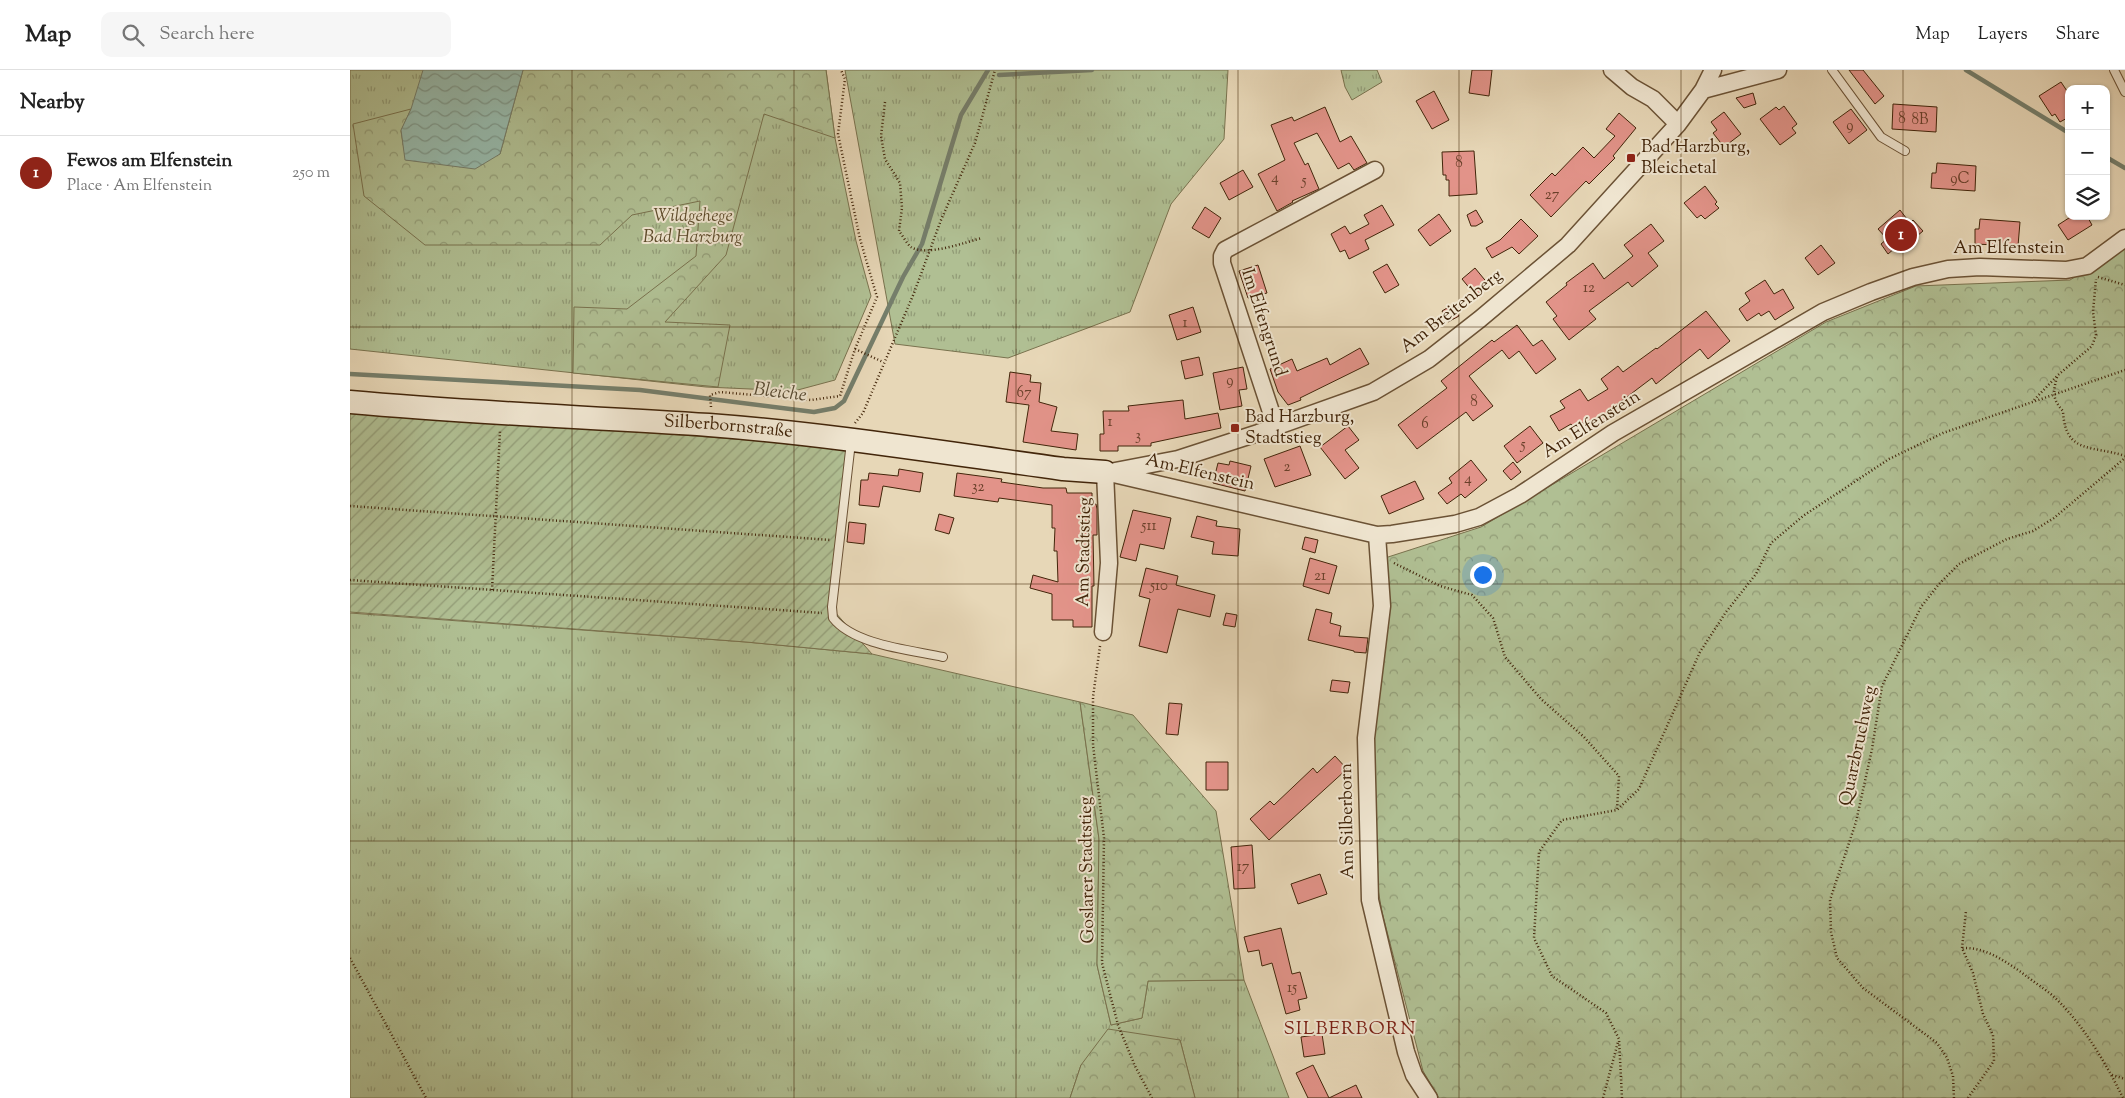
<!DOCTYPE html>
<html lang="en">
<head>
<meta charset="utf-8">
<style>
	:root { --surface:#fff; --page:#f6f6f6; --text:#222; --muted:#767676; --line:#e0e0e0; --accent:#8f2418 }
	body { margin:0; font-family:"Sorts Mill Goudy",serif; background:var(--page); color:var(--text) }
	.controls { position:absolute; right:15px; top:15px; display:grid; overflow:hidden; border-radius:10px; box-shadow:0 1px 4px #0004 }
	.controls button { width:45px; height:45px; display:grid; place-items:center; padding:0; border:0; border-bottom:1px solid var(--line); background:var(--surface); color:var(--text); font:25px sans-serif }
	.you { position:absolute; left:1132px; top:504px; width:18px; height:18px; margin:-12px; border:4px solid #fff; border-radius:50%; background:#1a73e8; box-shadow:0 0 0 8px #1a73e833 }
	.badge { display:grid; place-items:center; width:32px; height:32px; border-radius:50%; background:var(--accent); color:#fff; font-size:16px; font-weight:700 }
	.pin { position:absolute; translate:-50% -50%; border:2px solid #fff; box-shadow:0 1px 5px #0006 }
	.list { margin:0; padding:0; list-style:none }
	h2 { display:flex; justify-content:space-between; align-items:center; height:65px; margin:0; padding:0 20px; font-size:21px }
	h2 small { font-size:16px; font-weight:400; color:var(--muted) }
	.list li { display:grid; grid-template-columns:32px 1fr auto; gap:15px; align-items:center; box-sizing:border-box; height:75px; padding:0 20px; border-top:1px solid var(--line) }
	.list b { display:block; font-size:19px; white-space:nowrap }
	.list p { margin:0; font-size:16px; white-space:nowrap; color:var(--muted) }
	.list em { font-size:16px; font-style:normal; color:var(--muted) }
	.icon { flex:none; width:28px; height:28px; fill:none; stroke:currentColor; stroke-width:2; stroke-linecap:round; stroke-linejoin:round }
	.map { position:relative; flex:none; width:1775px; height:1028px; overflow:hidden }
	header { display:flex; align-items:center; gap:30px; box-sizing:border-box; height:70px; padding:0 25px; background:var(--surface); border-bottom:1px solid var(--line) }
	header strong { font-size:24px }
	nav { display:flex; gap:28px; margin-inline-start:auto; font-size:18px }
	.search { width:350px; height:45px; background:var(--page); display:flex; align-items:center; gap:12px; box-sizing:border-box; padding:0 18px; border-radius:10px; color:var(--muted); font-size:19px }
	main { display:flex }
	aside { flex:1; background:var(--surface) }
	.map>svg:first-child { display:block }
	.grass { fill:url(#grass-tufts); stroke:#79724e }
	.forest { fill:url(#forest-crowns); stroke:#79724e }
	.garden { fill:url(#garden-furrows); stroke:#79724e }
	.water { fill:url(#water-waves); stroke:#757e6b }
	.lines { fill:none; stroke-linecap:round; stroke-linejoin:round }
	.stream { stroke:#757e6b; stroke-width:4.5 }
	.building { fill:#e29389; stroke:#42250a }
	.lane-casing { stroke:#6b5235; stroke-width:10 }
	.street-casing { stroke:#6b5235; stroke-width:19 }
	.secondary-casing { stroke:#42250a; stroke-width:25 }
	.path { stroke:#42250a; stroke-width:2.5; stroke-dasharray:1 2.5; stroke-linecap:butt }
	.lane { stroke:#efe5d0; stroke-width:8 }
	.street { stroke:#efe5d0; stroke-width:16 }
	.secondary { stroke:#efe5d0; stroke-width:22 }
	.grid { fill:none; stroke:#42250a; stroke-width:1; stroke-opacity:0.55 }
	.poi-dot { fill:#8f2418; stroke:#efe5d0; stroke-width:2 }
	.labels { text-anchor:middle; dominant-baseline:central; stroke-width:4; stroke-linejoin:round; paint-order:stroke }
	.number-label { font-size:15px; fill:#6a402a }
	.poi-label { font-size:18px; fill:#42250a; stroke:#efe5d0; text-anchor:start }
	.park-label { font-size:18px; font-style:italic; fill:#5e4c2c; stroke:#efe5d0 }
	.street-label { font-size:18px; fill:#42250a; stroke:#efe5d0 }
	.water-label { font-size:19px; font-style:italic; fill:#574a32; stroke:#efe5d0 }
	.neighbourhood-label { font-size:19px; letter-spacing:1px; fill:#7a1f14; stroke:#efe5d0 }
</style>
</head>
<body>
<header>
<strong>Map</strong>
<div class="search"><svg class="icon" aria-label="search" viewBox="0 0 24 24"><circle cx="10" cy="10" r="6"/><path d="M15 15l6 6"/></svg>Search here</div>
<nav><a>Map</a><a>Layers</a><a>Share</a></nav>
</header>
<main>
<aside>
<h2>Nearby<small></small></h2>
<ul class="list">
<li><span class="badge">1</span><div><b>Fewos am Elfenstein</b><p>Place · Am Elfenstein</p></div><em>250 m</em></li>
</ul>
</aside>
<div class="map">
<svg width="1775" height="1028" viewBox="0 0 1775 1028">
	<defs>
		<pattern id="grass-tufts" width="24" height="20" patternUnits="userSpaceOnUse" patternTransform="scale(1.25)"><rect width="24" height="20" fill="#b0bf93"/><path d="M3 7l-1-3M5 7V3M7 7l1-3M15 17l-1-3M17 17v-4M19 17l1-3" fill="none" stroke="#919b76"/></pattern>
		<pattern id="forest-crowns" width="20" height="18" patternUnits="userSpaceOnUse" patternTransform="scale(1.25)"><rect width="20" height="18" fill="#b0bf93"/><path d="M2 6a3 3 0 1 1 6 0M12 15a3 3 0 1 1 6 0" fill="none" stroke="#919b76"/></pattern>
		<pattern id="garden-furrows" width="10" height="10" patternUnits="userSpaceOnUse" patternTransform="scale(1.25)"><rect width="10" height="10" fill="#b0bf93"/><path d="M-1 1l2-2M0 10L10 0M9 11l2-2" fill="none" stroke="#919b76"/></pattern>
		<pattern id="water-waves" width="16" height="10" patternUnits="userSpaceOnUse" patternTransform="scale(1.25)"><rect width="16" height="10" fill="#97baac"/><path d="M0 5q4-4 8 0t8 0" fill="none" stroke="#7d978a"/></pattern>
	</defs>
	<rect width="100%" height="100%" fill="#e7d7b7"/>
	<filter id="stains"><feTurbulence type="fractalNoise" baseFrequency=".004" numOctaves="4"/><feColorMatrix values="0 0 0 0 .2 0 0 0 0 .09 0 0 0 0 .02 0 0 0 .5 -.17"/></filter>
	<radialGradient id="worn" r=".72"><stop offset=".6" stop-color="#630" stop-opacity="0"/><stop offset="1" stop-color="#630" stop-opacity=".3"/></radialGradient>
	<!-- grass -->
	<path class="grass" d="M0,0H476L485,68L506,171L521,226L485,310L444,321L356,317L0,279Z
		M495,0H878L874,69L821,134L780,242L658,288L545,274Z
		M991,0H1027L1032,12L1002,30L995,17Z
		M0,543L396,572L522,584L730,632L749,769L747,895L761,955L792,948L798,911L894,910L939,1028H845L830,970L731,995L720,1028H0Z"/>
	<!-- forest -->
	<path class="forest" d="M173,0H476L485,68L414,44L376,185L315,252L380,255L368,317L223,303L224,237L277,239L346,186L350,131L282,145L250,175H75L14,126L3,54L61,39L51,61L56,90L81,92L150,84Z
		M1775,175V1028H1089L1073,1001L1032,842L1026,808L1022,675L1035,488L1131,457L1476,252L1566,216L1720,210Z
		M730,632L783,645L866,741L894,910L798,911L792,948L761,955L747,895L749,769Z
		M758,959L830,970L845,1028H720L731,995Z"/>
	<!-- garden -->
	<path class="garden" d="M0,340L503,378L484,541L522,584L396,572L0,542Z"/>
	<!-- water -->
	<path class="water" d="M73,0H173L150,84L125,99L55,90L51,60L61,39Z"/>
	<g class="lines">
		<!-- stream -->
		<path class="stream" d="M1616,0L1719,63
			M649,5L742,0
			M1756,87L1775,98
			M0,304L290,320L464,342L485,338L494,331L553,207L572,174L611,45L638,0"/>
	</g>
	<!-- building -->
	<path class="building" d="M1122,0H1142L1139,26L1119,23Z
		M1499,0H1513L1534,26L1525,34Z
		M1711,12L1719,24V47L1710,52L1705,44L1702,46L1689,26Z
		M1084,21L1099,50L1082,59L1066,31Z
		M1403,23L1406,34L1394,38L1386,28Z
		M1543,34L1587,37L1586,62L1542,59Z
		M1434,36L1447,54L1442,58L1446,63L1430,75L1410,49L1426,37L1429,40Z
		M975,37L990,72L1001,66L1017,93L1004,100L999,93L988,99L967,63L944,73L955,95L958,93L969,119L942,131L943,132L927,141L908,104L935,90L921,55L942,47L944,51Z
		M1501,39L1517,60L1499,74L1483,52Z
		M1374,42L1391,64L1374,77L1363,63L1367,60L1361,52Z
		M1269,43L1286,58L1263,86L1265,88L1239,114L1236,111L1201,147L1180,125L1202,103L1205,106L1233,77L1244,88L1265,66L1256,59Z
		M1124,81L1127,124L1099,126V110H1096V105H1093L1092,82Z
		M1587,93L1626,96L1625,121L1581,118L1582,103H1586Z
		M893,100L903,117L879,130L870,113Z
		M1355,116L1367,132L1365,134L1369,138L1355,149L1351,145L1347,148L1334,133Z
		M1032,135L1044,155L1015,170L1019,179L999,189L995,180L990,182L981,164L995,156L1000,164L1019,154L1014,145Z
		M855,137L871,148L859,168L842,158Z
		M1126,140L1133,152L1126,156H1121L1117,145Z
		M1550,140L1560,153L1563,150L1573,161L1555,176L1552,172L1538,184L1531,174L1537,169L1528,159Z
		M1089,144L1101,161L1080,176L1068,160Z
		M1722,146H1737L1742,155L1718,170L1708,155Z
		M1171,149L1188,166L1169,184L1162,177L1142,188L1136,178L1150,170Z
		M1630,149L1670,152L1668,176L1625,174V159H1629Z
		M1301,154L1314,171L1298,183L1308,196L1282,217L1278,212L1239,241L1246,249L1219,270L1203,249L1207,246L1196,232L1217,215L1216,213L1243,193L1254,209L1283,186L1274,175Z
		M1471,175L1485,193L1468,205L1455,188Z
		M1037,194L1049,215L1035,223L1023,202Z
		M908,195L917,223L898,228L889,201Z
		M1125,198L1139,215L1126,226L1112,209Z
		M1415,210L1424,224L1433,219L1444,238L1425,250L1419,241L1411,246L1409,243L1397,251L1389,239L1400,231L1395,223Z
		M1102,235L1109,246L1098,252L1092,241Z
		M843,237L851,262L827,270L819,245Z
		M1356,241L1380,271L1358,289L1350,279L1306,314L1302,308L1257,342L1260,347L1237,361L1232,352L1223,357L1221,354L1209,361L1200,346L1215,338L1210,331L1230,319L1238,331L1258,319L1251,309L1268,296L1273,302L1306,278L1307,279Z
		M1167,255L1183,276L1192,270L1206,289L1186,304L1169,281L1159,289L1152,280L1119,306L1143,336L1123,351L1116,342L1067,379L1048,355L1097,318L1091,311L1142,270L1144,272Z
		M1010,278L1019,294L950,328L951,330L938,335L928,322L920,299L942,289L947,301L977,288L980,295Z
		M849,287L853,305L835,309L831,291Z
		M893,297L897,319L889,320L892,336L870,340L863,303Z
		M660,302L681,305L680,312L691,313L689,332L707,337L701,361L728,364L726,380L673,372L679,335L656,332Z
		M833,330L835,349L868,343L871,358L801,373V376H768V381H750V364H754L753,341H779L778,336Z
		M998,356L1009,370L995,380L1009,398L995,409L970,377Z
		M1180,356L1193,373L1167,393L1154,376Z
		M950,376L961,405L925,417L914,389Z
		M1121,390L1137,410L1115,428L1111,424L1097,434L1088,423L1102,413L1099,408Z
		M880,391L901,396L895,421L863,413L868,393L879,395Z
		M1163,392L1171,402L1161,410L1153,401Z
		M549,399L573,403L570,422L533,416L529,437L509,435L511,410H518L519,403L548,406Z
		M607,403L652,409L651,412L693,418H716L717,423H742V434H746L747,439V465H743L744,516H742V557H723V550H702V524L680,518L683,505L708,512L707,481H704L705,458H702V435L649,428L648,432L604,426Z
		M1065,411L1074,429L1039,444L1031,426Z
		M783,440L821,448L814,479L790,474L786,491L770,487Z
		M589,444L604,448L599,464L585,460Z
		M847,446L867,451L866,456L890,459L888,486L862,484L864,472L841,467Z
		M499,452L516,454L514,474L497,472Z
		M955,467L968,470L965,483L952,479Z
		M960,488L987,496L979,524L953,516Z
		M796,498L828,506L826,515L865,525L860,547L828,539L817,583L789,576L800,529L789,526Z
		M966,539L982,543L980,553L991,556L989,566L1018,568L1016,583L1004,582V581L958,570Z
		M876,543L887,545L885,557L873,555Z
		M982,610L1000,612L998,623L980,621Z
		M819,633L832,634L828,665L816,664Z
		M985,686L997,699L919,770L900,749L920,731L924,735L963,698L967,703Z
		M856,692H878V720H856Z
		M902,775L905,818L884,819L881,777Z
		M970,804L977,824L948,834L941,814Z
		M931,858L942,904L950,902L957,928L948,930L950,940L936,944L922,893L912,896L909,880L898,882L894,867Z
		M972,964L975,984L954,987L951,967Z
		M963,995L979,1028L1006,1015L1012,1028H958L946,1003Z"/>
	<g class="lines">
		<!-- lane casing -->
		<g class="lane-casing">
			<path id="lane" d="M1482,0L1531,67L1555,81
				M1764,0L1775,22
				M501,372L482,537L483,548C504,575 561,580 593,587"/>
		</g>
		<!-- street casing -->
		<g class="street-casing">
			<path id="street" d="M1262,0L1282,17L1303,29L1328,54
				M1353,20L1428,0
				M926,357L872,193V186L875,180L1025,100
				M765,401L828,389L908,363L1023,322L1079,289L1130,249L1218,175L1328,54L1353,20L1363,0
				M755,402L1027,465L1042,464L1105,454L1129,447L1170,425L1263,363L1473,242L1521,222L1563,207L1598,199L1630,197L1716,200L1737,196L1775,168
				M1027,465L1032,536L1016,668L1020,830L1056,982L1064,1005L1079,1028
				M753,562L759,493L755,402"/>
		</g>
		<!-- secondary casing -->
		<g class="secondary-casing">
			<g id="secondary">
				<path id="s1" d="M0,332C119,343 239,347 359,355C478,364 595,383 713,399L755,402"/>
			</g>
		</g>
		<!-- path -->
		<path class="path" d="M535,32L531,66L535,89L550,113L552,138L549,161C553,166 557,174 561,177C576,187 616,172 632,168
			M1748,207L1775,215
			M505,279L533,292
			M1707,307C1703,322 1702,329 1713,341C1715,385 1743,375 1775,386
			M1684,330L1708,305L1742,276L1746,265L1743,242L1746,209
			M361,337L360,325L370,322L461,330L490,326L505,279L527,227L510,169L488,64L495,9L491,0
			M505,353L513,343L564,223L591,150L625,73L645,0
			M0,436L481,470
			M1044,493L1090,516L1122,525L1143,548L1155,587L1191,629L1234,667L1269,706L1267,739
			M0,510L472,543
			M142,520L150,361
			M750,576L743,627V675L754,768L752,893L768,955L785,996L802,1028
			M1612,878L1616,841
			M0,888L76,1028
			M1762,1005L1775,1009
			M1253,1028L1268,972
			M1272,1028L1269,969L1256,943L1202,906L1184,868L1189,782L1212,750L1267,740L1289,719L1350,582L1376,542L1406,504L1421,473L1453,446L1539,389L1593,363L1775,300
			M1604,1028L1603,1006L1597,988L1587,973L1513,918L1487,888L1481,862L1480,830L1506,752L1522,679L1532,616L1571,537L1589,514L1609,494L1657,469L1683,461L1704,448L1775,388
			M1618,1028L1644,991L1643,965L1633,944L1623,903L1612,878C1635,877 1653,890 1671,902C1681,910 1692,917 1702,925C1731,951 1756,993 1773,1028"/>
		<!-- lane -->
		<use href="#lane" class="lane"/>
		<!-- street -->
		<use href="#street" class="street"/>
		<!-- secondary -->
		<use href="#secondary" class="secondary"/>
	</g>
	<!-- grid -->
	<path class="grid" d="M222,0V1028M444,0V1028M666,0V1028M888,0V1028M1109,0V1028M1331,0V1028M1553,0V1028M0,257H1775M0,514H1775M0,771H1775"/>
	<!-- markers -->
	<g class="poi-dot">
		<rect x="1276" y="83" width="10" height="10" rx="2.5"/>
		<rect x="880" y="353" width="10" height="10" rx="2.5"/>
	</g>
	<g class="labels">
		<!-- number labels -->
		<g class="number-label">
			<text x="1552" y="49">8</text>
			<text x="1570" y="50">8B</text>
			<text x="1500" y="56">9</text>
			<text x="1109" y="93">8</text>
			<text x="925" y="108">4</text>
			<text x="1610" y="109">9C</text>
			<text x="954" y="111">5</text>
			<text x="1202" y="125">27</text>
			<text x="1239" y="218">12</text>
			<text x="835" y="253">1</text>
			<text x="880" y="311">9</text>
			<text x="674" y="323">67</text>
			<text x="1124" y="332">8</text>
			<text x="760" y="352">1</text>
			<text x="1075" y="354">6</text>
			<text x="788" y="366">3</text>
			<text x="1173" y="375">5</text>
			<text x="937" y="397">2</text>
			<text x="1118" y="409">4</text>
			<text x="628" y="417">32</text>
			<text x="799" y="456">511</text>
			<text x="970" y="506">21</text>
			<text x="809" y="516">510</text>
			<text x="893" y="797">17</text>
			<text x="942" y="918">15</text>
		</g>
		<!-- poi labels -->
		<g class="poi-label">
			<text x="1291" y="78">Bad Harzburg,<tspan x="1291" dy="21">Bleichetal</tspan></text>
			<text x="895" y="348">Bad Harzburg,<tspan x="895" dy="21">Stadtstieg</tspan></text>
		</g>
		<!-- park labels -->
		<g class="park-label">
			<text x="343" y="147">Wildgehege<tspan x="343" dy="21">Bad Harzburg</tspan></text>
		</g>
		<!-- street labels -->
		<g class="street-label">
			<text x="1659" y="179">Am Elfenstein</text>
			<text transform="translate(1102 242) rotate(-38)">Am Breitenberg</text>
			<text transform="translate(913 253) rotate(72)">Im Elfengrund</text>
			<text transform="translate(1242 355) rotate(-32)">Am Elfenstein</text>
			<text stroke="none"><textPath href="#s1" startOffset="379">Silberbornstraße</textPath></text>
			<text transform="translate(850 403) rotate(13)">Am Elfenstein</text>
			<text transform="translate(735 482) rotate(-89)">Am Stadtstieg</text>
			<text transform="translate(1509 676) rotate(-78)">Quarzbruchweg</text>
			<text transform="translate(998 751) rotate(-91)">Am Silberborn</text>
			<text transform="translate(738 800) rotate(-91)">Goslarer Stadtstieg</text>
		</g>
		<!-- water labels -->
		<g class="water-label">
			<text transform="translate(430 323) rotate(7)">Bleiche</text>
		</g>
		<!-- neighbourhood labels -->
		<g class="neighbourhood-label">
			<text x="1000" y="959">SILBERBORN</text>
		</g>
	</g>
	<rect width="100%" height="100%" filter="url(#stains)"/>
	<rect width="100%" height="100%" fill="url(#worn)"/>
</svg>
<div class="controls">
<button>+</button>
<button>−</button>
<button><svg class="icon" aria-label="layers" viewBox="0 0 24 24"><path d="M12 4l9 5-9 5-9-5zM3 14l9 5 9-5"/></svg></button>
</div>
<div class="you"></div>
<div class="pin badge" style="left:1551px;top:165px">1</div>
</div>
</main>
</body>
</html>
